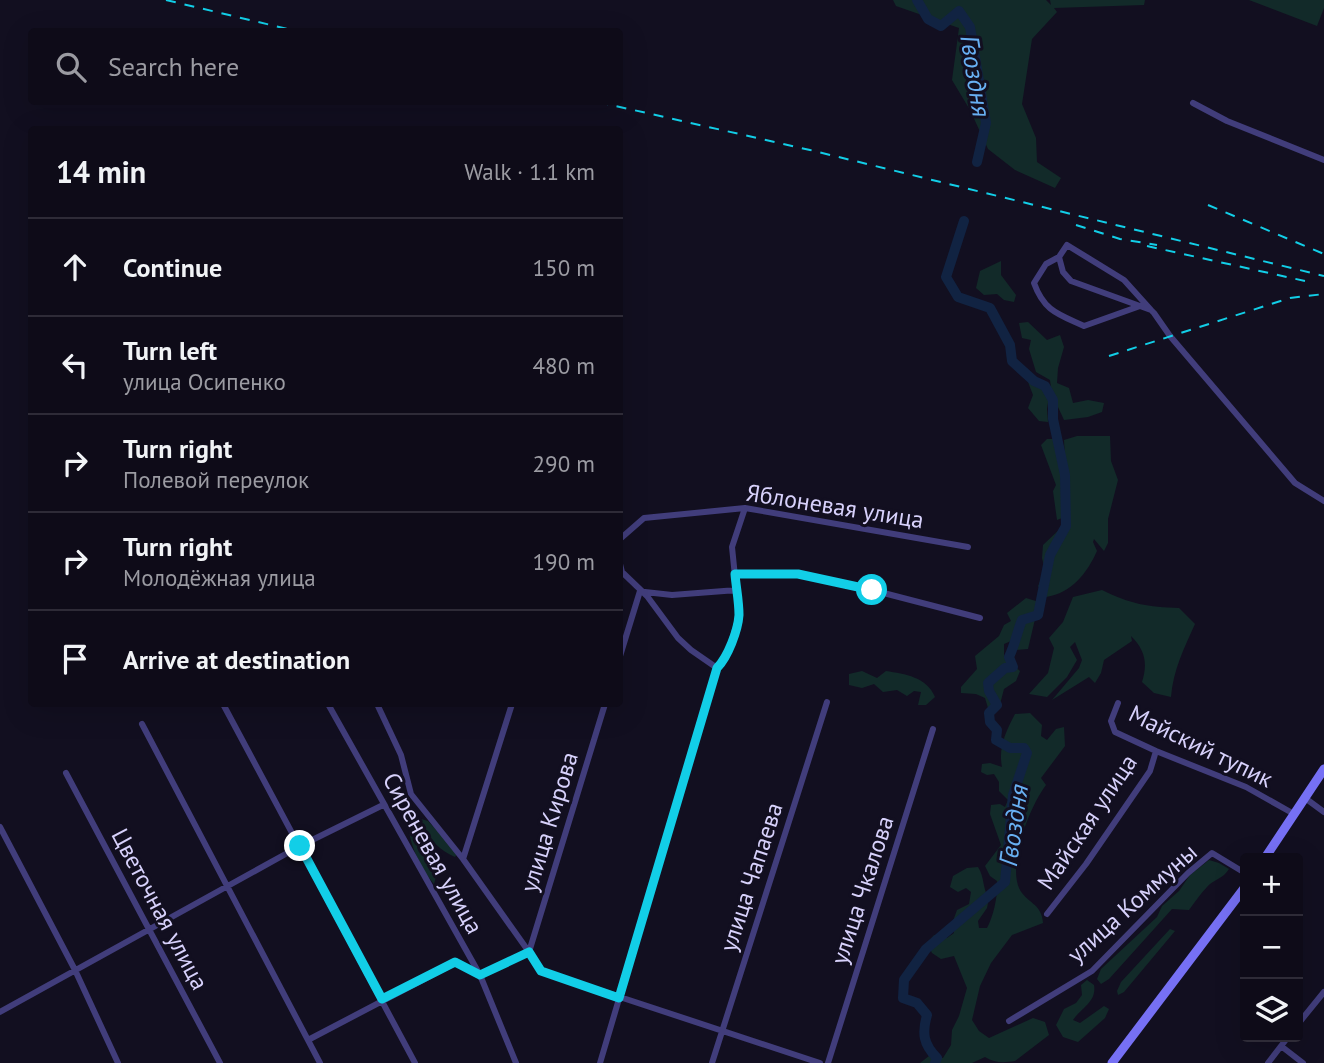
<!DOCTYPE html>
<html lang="en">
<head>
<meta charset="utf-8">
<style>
	:root { --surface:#0e0b18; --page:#1c1925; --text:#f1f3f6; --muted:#9b9ba2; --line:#2e2b37 }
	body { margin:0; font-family:"PT Sans",sans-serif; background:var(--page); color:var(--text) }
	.controls { position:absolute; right:21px; bottom:21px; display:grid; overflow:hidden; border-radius:7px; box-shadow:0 7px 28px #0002 }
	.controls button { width:63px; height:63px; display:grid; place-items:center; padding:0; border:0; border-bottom:2px solid var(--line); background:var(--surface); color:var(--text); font:35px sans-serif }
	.stop { position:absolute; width:21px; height:21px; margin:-16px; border:5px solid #12cee7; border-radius:50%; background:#fff }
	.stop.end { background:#12cee7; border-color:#fff; box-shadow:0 2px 7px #0008 }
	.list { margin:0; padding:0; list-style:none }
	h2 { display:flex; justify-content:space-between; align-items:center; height:91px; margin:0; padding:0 28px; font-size:30px }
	h2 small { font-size:23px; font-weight:400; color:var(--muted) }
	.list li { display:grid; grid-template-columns:46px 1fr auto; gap:21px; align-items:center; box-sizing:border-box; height:98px; padding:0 28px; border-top:2px solid var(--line) }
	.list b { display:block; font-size:26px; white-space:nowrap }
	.list p { margin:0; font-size:23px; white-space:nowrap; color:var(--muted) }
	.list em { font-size:23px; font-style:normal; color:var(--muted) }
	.icon { flex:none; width:38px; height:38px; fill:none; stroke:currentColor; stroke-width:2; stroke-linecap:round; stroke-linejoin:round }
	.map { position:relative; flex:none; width:1324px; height:1063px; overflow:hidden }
	.search { position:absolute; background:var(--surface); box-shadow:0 7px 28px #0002; left:28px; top:28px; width:595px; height:77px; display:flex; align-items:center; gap:18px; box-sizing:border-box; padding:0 24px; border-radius:7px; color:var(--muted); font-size:26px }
	.panel { position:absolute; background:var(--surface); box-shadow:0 7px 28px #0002; left:28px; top:126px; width:595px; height:581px; border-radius:7px }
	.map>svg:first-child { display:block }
	.green { fill:#122a29 }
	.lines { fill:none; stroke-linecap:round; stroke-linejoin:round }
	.river { stroke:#112342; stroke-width:10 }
	.minor { stroke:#413d7b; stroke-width:6 }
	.secondary { stroke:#7670f4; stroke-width:9 }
	.rail { stroke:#12cee7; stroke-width:2; stroke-dasharray:10 9; stroke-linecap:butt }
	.route { stroke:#12cee7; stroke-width:9 }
	.labels { text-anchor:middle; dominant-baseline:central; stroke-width:6; stroke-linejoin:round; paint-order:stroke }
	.street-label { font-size:24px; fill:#d7d1fb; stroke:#120f20 }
	.water-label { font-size:26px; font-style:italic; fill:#68b0f3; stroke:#120f20 }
</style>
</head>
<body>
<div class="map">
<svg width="1324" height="1063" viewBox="0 0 1324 1063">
	<rect width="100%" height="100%" fill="#120f20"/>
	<!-- green -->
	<path class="green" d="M893,0H1046L1051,5L1050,0H1145L1144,5L1054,8L1057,12L1032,39L1022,104L1036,138L1037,162L1061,178L1055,188L1015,170L988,149L970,110L952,80L959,28L896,6Z
		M1249,0H1324V8L1317,26Z
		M1001,261V275L1016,295L1014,302L1004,300L997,294L984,295L976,288L980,271Z
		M1028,322L1047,340L1060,335L1064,347L1058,368L1057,383L1069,388L1073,403L1088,400L1104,403L1102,412L1088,417L1064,420L1052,394L1050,380L1036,372L1029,349L1031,340L1022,338L1019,323Z
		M1028,382L1038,385L1049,396L1047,409L1048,422L1039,421L1028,408L1033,395Z
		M1077,436H1110L1111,461L1118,480L1108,519V543L1104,551L1094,539L1093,542L1097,551C1087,573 1072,593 1046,597L1038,586L1045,570L1042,558L1043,545L1063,526L1068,516L1064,440Z
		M1047,439H1054L1062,482V518L1057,520L1053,491L1056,485L1041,445Z
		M1102,590C1130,604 1148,607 1179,608L1195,624C1184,648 1173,671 1171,697L1154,693L1142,682C1148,663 1145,650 1131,636L1132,641L1104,660L1101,673L1095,683L1089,677L1052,700L1079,668L1082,660L1075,642L1070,647L1077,660L1067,677L1047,697L1029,694L1048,673L1054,648L1049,638L1063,622L1073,597Z
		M1026,598L1039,602L1028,649L1015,650L1011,641L1004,644V657L1020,671L1016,681L1004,689L999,708L994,711L988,708L985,698L976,694L961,693V687L977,669L975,656L999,636L1004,625L1011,621L1007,613Z
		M862,671L877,678L886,671C905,674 927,677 935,697L926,705H918L921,692L914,691L907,696L897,690L883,692L874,684L862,688L849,685V674Z
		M1030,713L1042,725L1041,736L1047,740L1056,729L1064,727L1065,746L1041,778L1046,785C1030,806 1008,862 1019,888C1026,903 1042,903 1043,923L1012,935L991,963L980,986L972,1020L979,1031L989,1038L1033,1018L1045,1022L1049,1035L1015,1061C1003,1063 995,1063 985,1057L972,1063H920L929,1056L943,1058L951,1045L952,1030L959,1016L967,988L954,956L941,959L932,953L927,943L934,935L947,938L954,933L953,921L957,910L969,904L971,892L966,888L958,892L950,887L953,876L967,868L978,867C985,878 982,888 989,898L987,908L978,921L979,928H987C994,915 998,895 997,881L990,876L985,866L1001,845L990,814L991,805L1000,804L1005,807L1008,800L999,791V782L994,774L987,775L981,772L982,764L990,763L1002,767C998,748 1006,731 1015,714Z
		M418,818L428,821L458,853L455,857C439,850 431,841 424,825L419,827C420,837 424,841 428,850C431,859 430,865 437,873L434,884C421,869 406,839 409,819Z
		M1209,860L1219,863L1229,869C1223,879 1214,879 1207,887C1200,894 1195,902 1189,910L1172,909L1109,979L1101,984L1097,979L1101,969L1157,917L1162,906L1179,891L1190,875Z
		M1170,929L1175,931L1124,992L1118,995L1117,991L1121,982Z
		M1087,980L1094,985C1097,1002 1081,1008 1073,1020L1080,1023L1104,1006L1109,1009L1105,1018L1078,1042L1063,1037L1056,1025L1064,1009L1076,1003L1082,995L1081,985Z"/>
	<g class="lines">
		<!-- river -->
		<path class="river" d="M917,0L928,19L941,26L959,11L970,27L986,123L977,162
			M935,1063L937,1058C923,1044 922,1033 927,1015L917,1003L903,998L904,980L926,949L1005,882L1013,795L1027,753L1024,748H1010L996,740L997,730L990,722L989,713L997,705L989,691L988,683L1005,668L1013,667L1009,657C1015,645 1017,632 1022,620L1038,615L1050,555L1066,526L1065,475L1053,419V400L1045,386L1034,381L1012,361L1010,345L990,308L958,297L946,277L964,221"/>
		<!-- minor -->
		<path class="minor" d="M1193,103L1227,121L1324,160
			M1059,257L1046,264L1034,283C1044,311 1058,314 1084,326L1140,306
			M1151,310L1071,281L1063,272L1059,257L1067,245L1124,280L1151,310L1154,313L1170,336L1295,483L1324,501
			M620,539L644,518L745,508L968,547
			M620,564L622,572L647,596L678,638L691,650L717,668
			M735,574H798L872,590L980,618
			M645,592L672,595L737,590
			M620,656L640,591
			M1118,703L1111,721L1115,732L1156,751L1246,787L1294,814
			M223,704L415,1063
			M328,704L480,975L516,1063
			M377,704L401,755L411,794L463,859L529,952
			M142,724L320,1063
			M66,773L220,1063
			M1305,798L1324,812
			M0,827L75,970L118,1063
			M463,859L512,704
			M1047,914L1086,864L1150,771L1156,751
			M529,952L605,704
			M0,1012L300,846L383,805
			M1009,1021L1092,971L1188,873L1212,853L1245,873
			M1298,1024L1324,992
			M308,1040L455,963L480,975L529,952L541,971L820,1063
			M1281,1046L1303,1063
			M600,1063L717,668L722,663L730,646L739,616L732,547L745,508
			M712,1063L827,702
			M828,1063L933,729
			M1268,1063L1288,1037"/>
		<!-- secondary -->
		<path class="secondary" d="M1265,858L1324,769
			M1112,1063L1245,887"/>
		<!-- rail -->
		<path class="rail" d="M166,0L300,32
			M598,102L810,150L1324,276
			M1208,205L1324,254
			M1076,225L1120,239L1157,245
			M1147,246L1305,281
			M1109,356L1290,298L1324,294"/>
	</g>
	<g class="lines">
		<!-- route -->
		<path class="route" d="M300,846L382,999L455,962L480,975L529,952L541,971L619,998L717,668C728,657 738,630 739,615C739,601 736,587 735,574H798L872,590"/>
	</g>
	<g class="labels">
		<!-- street labels -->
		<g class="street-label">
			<text transform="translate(835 506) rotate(9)">Яблоневая улица</text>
			<text transform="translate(1201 746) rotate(26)">Майский тупик</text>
			<text transform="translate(549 822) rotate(-73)">улица Кирова</text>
			<text transform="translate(1087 822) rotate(-56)">Майская улица</text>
			<text transform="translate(433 853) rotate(61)">Сиреневая улица</text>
			<text transform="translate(751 877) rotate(-72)">улица Чапаева</text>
			<text transform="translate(862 890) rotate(-72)">улица Чкалова</text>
			<text transform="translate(1132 903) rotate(-42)">улица Коммуны</text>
			<text transform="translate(160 909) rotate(62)">Цветочная улица</text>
		</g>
		<!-- water labels -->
		<g class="water-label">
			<text transform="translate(976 76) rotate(81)">Гвоздня</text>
			<text transform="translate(1013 825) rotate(-82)">Гвоздня</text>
		</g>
	</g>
</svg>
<div class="controls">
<button>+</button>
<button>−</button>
<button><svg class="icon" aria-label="layers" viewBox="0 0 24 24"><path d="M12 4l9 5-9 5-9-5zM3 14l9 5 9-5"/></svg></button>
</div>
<div class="stop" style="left:872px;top:590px"></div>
<div class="stop end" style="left:300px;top:846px"></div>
<div class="search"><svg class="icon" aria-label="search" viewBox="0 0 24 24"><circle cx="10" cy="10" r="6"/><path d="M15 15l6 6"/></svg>Search here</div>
<section class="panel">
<h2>14 min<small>Walk · 1.1 km</small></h2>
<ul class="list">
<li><svg class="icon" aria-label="ahead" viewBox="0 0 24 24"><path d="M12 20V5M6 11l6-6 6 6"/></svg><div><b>Continue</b></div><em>150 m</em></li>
<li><svg class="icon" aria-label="left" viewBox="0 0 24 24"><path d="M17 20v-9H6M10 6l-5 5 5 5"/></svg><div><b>Turn left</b><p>улица Осипенко</p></div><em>480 m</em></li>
<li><svg class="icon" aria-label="right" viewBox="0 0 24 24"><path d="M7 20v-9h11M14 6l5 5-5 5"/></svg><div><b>Turn right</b><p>Полевой переулок</p></div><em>290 m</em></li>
<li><svg class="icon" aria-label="right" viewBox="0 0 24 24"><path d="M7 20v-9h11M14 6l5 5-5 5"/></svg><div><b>Turn right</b><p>Молодёжная улица</p></div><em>190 m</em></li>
<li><svg class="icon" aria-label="arrive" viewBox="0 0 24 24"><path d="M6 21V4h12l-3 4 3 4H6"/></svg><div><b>Arrive at destination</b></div></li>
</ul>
</section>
</div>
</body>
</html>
